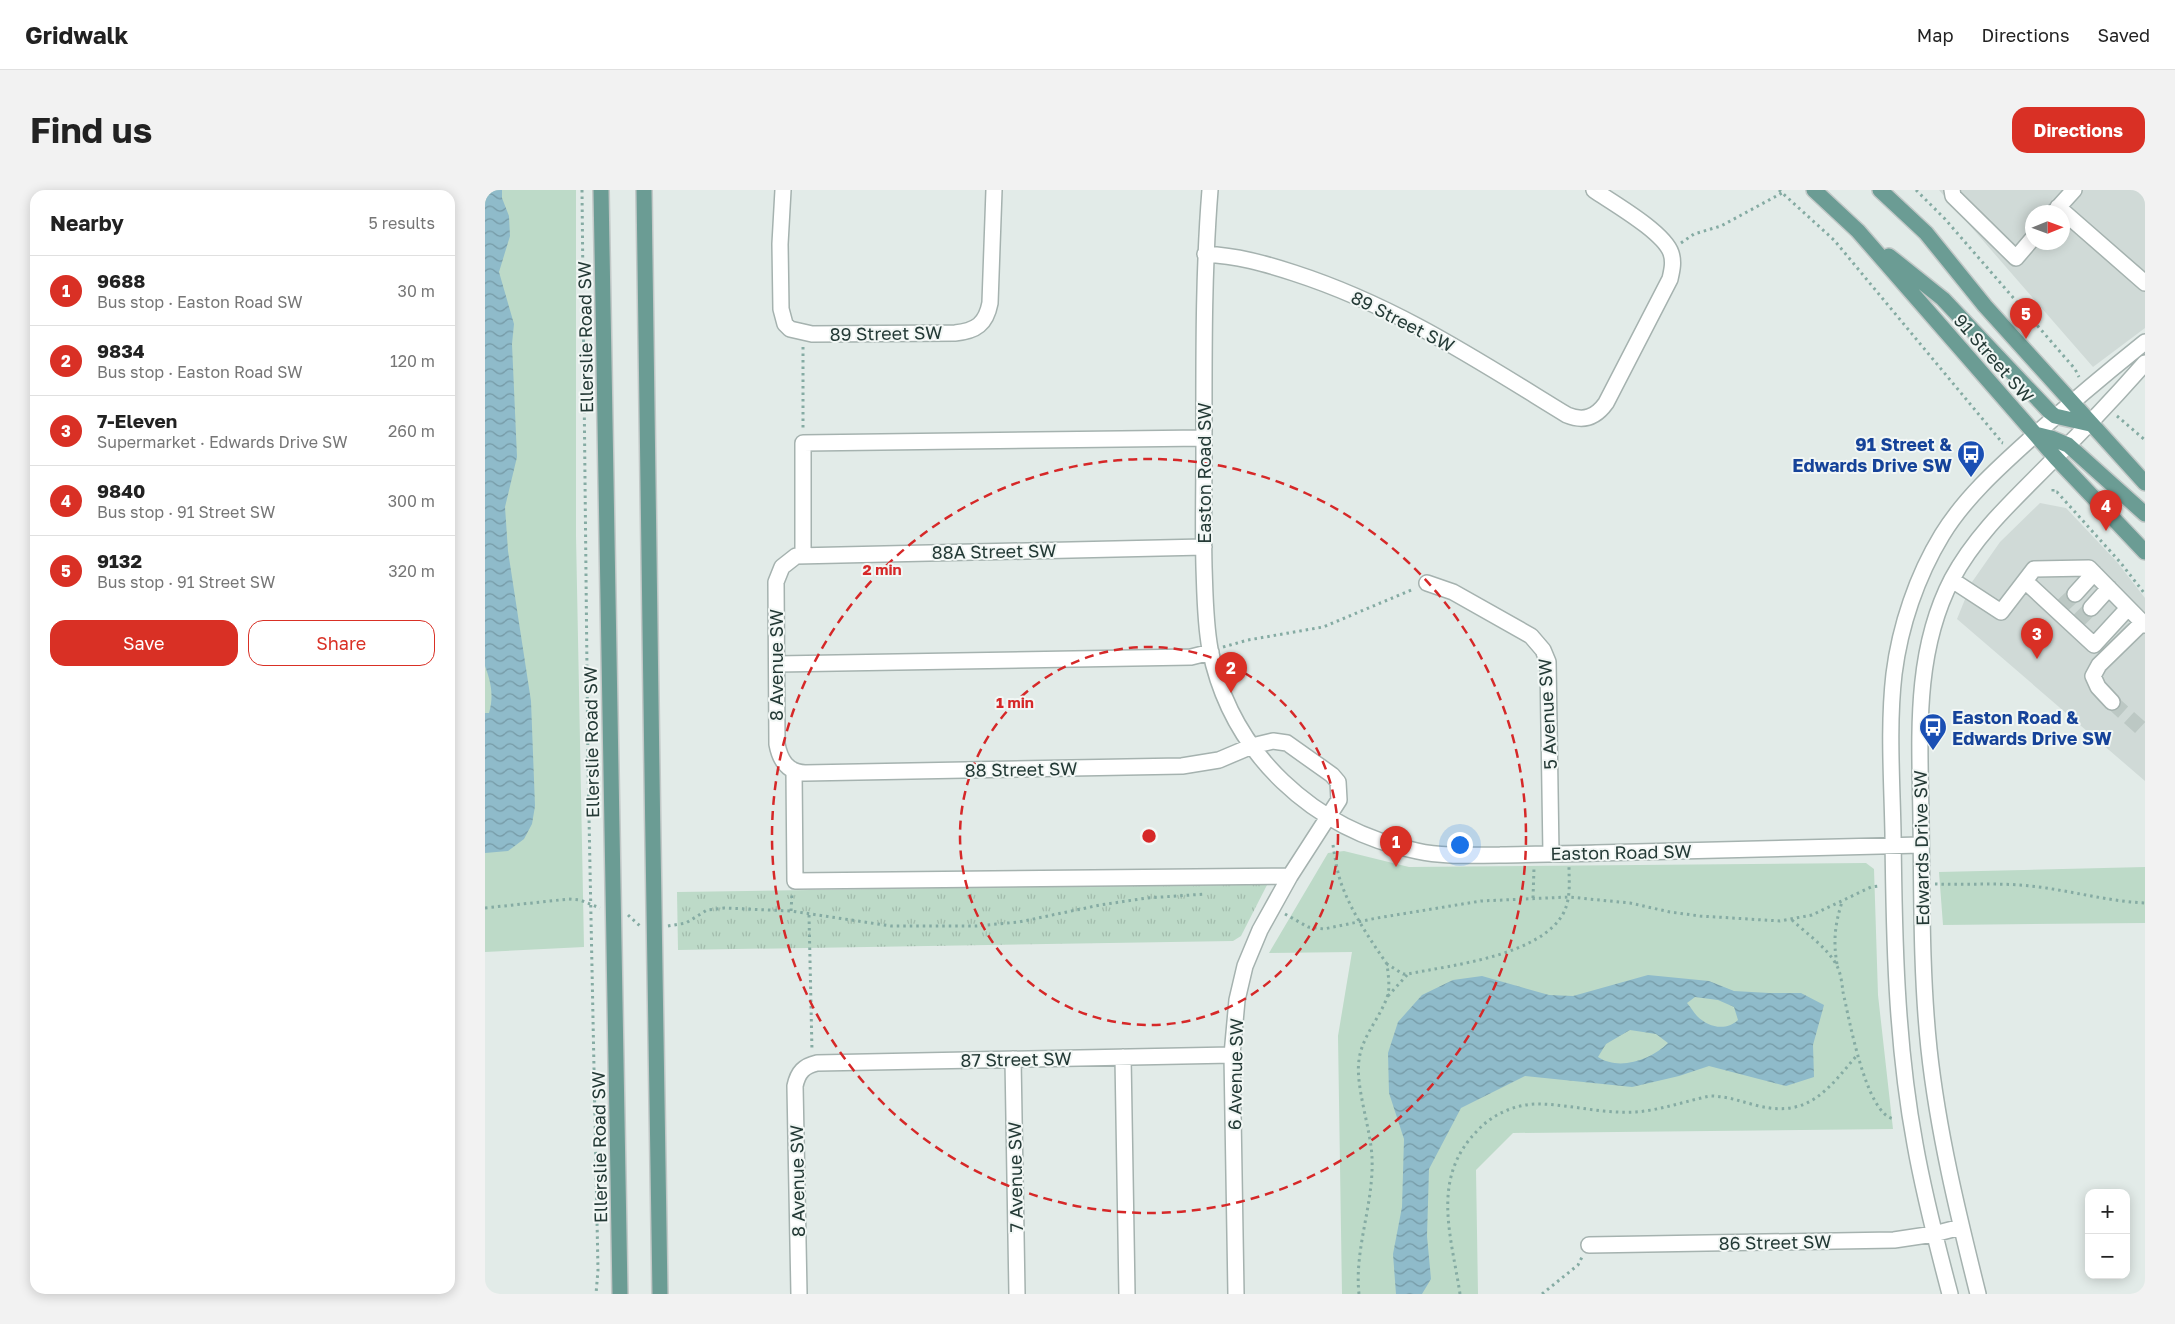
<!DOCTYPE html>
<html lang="en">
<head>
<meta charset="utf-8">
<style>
	:root { --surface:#fff; --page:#f2f2f2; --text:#222; --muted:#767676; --line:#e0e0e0; --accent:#d93025 }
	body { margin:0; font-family:"Golos Text",sans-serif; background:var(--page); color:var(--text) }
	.controls { position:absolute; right:15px; bottom:15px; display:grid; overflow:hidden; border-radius:10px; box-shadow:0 2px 12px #0003 }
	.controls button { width:45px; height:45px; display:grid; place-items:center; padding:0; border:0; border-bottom:1px solid var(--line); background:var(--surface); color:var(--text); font:25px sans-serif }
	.compass { position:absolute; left:1540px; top:15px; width:45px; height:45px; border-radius:50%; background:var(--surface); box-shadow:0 2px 12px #0003; rotate:89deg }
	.you { position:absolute; left:974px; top:654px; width:18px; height:18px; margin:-12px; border:4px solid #fff; border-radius:50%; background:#1a73e8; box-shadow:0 0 0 8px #1a73e833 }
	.badge { display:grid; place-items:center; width:32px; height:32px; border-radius:50%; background:var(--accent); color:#fff; font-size:16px; font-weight:700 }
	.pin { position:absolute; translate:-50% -41px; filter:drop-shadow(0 1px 2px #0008) }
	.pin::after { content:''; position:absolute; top:26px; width:18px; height:15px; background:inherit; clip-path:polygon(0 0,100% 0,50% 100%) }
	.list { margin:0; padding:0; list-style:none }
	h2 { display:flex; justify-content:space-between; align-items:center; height:65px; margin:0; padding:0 20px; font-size:21px }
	h2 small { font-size:16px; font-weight:400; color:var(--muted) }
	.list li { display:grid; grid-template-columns:32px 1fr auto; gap:15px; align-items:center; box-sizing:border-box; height:70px; padding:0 20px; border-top:1px solid var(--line) }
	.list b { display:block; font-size:19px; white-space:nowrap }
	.list p { margin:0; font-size:16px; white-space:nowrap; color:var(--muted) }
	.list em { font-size:16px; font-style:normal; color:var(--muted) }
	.actions { display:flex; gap:10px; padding:15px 20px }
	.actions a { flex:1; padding:11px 0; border:1px solid var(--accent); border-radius:15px; text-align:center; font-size:18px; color:var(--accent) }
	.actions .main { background:var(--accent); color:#fff }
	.map { position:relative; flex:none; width:1660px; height:1104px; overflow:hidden; border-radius:15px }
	header { display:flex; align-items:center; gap:30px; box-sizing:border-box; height:70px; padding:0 25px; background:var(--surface); border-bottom:1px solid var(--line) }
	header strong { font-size:24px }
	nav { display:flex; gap:28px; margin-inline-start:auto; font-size:18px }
	.intro { display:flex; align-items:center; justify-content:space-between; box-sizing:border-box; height:120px; padding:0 30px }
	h1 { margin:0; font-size:35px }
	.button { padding:12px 22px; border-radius:15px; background:var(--accent); color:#fff; font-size:18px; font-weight:700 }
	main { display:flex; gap:30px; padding:0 30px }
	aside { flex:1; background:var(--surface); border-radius:15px; box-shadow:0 2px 12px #0003 }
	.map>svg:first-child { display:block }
	.built { fill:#d0dad7; fill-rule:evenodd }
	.grass { fill:url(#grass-tufts) }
	.park { fill:#bddac8 }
	.water { fill:url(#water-waves); fill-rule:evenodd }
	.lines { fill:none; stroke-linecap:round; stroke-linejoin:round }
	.minor-tunnel { stroke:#bcc8c4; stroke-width:15; stroke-dasharray:15 8; stroke-linecap:butt }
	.minor-casing { stroke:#a5b2af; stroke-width:18 }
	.major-casing { stroke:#c2c8c7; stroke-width:18 }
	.path { stroke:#85aba3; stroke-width:3; stroke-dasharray:2.5 4; stroke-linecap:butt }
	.minor { stroke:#fff; stroke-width:15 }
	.major { stroke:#6b9c94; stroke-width:15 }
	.ring { fill:none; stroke:#d62828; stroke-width:2.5; stroke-dasharray:9 6 }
	.labels { text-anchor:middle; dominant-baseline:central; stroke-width:4; stroke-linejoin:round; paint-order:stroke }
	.street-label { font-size:18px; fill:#243a36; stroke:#f2f7f5 }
	.transit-label { font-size:18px; font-weight:bold; fill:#164399; stroke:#f2f7f5; text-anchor:end }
	.centre { fill:#d62828; stroke:#f2f7f5; stroke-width:2.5 }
	.ring-label { font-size:15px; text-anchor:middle; font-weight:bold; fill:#d62828; stroke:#f2f7f5; stroke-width:4; stroke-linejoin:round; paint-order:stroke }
</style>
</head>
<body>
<header>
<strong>Gridwalk</strong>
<nav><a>Map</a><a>Directions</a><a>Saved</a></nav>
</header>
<div class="intro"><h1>Find us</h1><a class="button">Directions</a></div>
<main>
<aside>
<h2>Nearby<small>5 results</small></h2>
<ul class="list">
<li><span class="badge">1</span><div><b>9688</b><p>Bus stop · Easton Road SW</p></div><em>30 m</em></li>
<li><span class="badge">2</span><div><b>9834</b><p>Bus stop · Easton Road SW</p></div><em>120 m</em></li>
<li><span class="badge">3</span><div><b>7-Eleven</b><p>Supermarket · Edwards Drive SW</p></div><em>260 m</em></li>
<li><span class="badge">4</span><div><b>9840</b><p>Bus stop · 91 Street SW</p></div><em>300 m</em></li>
<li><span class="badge">5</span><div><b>9132</b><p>Bus stop · 91 Street SW</p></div><em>320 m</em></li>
</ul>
<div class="actions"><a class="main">Save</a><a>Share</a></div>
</aside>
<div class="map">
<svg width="1660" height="1104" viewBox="0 0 1660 1104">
	<defs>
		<pattern id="grass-tufts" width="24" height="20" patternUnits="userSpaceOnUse" patternTransform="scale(1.25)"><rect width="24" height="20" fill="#bddac8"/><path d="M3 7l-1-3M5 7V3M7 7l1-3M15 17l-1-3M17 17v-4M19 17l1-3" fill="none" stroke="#a2bcac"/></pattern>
		<pattern id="water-waves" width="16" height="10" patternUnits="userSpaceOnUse" patternTransform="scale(1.25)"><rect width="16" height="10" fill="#8fbbca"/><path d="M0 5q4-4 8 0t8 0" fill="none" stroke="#7599a5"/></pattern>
	</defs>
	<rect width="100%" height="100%" fill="#e2ebe8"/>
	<!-- built -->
	<path class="built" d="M1454,0H1660V138L1608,177ZM1548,22H1578V52H1548Z
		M1555,313L1581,318L1632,372L1660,408V591L1472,429L1487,392L1515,352Z"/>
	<!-- grass -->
	<path class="grass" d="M783,693L756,746L748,751L193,760L192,702Z"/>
	<!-- park -->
	<path class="park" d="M0,0H91V346L99,757L0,762Z
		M859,661L924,677L1381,673L1389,679L1393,805L1408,939L1028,943L991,980L993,1104H857L853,846L867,762L784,763L843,663Z
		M1660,677V733L1458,735L1454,682Z"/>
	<!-- water -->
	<path class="water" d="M0,0H17V8L24,26L25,46L14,82L29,134L27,154L32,267L20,317L23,361L46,511L50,616L47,634L39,649L23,661L0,663V523H4C9,506 6,492 0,476Z
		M1163,785L1224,791L1249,801L1284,803H1316L1339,815L1328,855L1329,887L1301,896L1224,876L1194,886L1147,897L1040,886L976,918L944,979L942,1046L946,1089L937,1104H911L908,1064L917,1017L919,949L904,903L903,863L913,832L937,805L968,790L997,786L1064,805L1088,806ZM1210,807L1233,810L1249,817L1253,830C1241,841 1224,838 1212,826C1208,822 1206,817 1202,813ZM1145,840L1171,844L1183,853C1166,870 1134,881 1113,867L1121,854Z"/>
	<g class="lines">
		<!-- minor-tunnel -->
		<path class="minor-tunnel" d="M1577,416L1590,404
			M1593,431L1606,418
			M1627,512L1660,542"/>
		<!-- minor casing -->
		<g class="minor-casing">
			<path id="minor" d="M298,0L295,54L296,119L300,134L305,139L327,144L470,143C491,141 501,134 505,113L509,0
				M725,0C718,87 719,174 719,262C719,300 718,338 719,377C720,404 720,432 725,459C746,564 829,640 932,661C959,667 987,665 1015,665C1047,664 1079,664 1111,663C1219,660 1328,658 1436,655
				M1467,0L1468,6L1531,68L1548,48
				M1573,17L1660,93
				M1569,22L1589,0
				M720,64C753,66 778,73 809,83C911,116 992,170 1082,225C1099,232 1111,227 1121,213L1185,89C1187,80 1189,72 1186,63C1179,42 1128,13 1109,0
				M719,357L311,366L297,377L291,392L292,554C295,570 302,582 320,583L697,576L734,570L767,556L788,551L802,553L847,585L853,592L854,610L805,686L775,740L760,776L752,810L747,865L751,1104
				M318,365V253L719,248
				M1467,390L1516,422L1549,379L1604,378L1660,435
				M1540,391L1609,455L1643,418
				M942,393L968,402L1046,446L1058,460L1063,472L1066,664
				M1590,404L1609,383
				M1606,418L1624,398
				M292,474L706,467L726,462
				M1627,512L1613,497L1608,486L1614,475L1658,432
				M309,581L310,691L805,686
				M638,867L642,1104
				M528,869L532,1104
				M1104,1055L1409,1050L1449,1044L1476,1037
				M314,1104L310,896C313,882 319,876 332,873L747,865
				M1465,1104C1452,1055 1439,1005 1430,954C1411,852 1409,747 1408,643C1407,591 1403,536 1409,484C1415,436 1432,386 1457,345C1479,309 1512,279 1543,251C1581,217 1620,184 1660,152
				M1493,1104C1473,1024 1453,942 1444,859C1436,783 1437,706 1436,629C1435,549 1428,464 1467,389C1492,342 1532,307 1569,269C1601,238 1631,206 1660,173"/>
		</g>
		<!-- major casing -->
		<g class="major-casing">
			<path id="major" d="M116,0L135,1104
				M159,0C161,368 171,736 175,1104
				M1329,0L1373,41L1571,268L1660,362
				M1395,0L1441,43L1500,116L1660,293
				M1404,66L1458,109L1565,222L1570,226L1605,234
				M1550,244L1566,248L1583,255L1660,324"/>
		</g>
		<!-- path -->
		<path class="path" d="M97,0L103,577L113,1080L111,1104
			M1294,0L1349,50L1515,250V252L1518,253
			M1431,0L1460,29L1590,179L1594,187
			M1196,53L1209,44L1236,36L1297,3
			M318,157V240
			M1632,226L1660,250
			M1568,299V302H1572L1635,372L1660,404
			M738,457L763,450L838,437L929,399
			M848,655C850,668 852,681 856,693C867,723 884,748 902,774
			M1450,694C1478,695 1507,693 1535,695C1577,698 1618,711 1660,713
			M1048,708L1049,678
			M0,718L84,709L95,710L115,718
			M306,721L307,704
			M800,724L823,737L839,739L892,728L996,711L1084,707L1145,713L1185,722L1215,726L1295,731L1327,725L1386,697L1394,696
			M143,725L155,736
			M324,725L327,861
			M1307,730C1322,744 1343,758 1352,776C1356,784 1357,794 1358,802C1364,828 1381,925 1409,929
			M183,736L201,733L222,720L239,718L306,721L406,736H491L534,732L615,715L662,708L721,704
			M1352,774C1348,751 1350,734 1357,712
			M903,806L922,785
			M874,1104C869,1059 889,1014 887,968C886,939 870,896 874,870C877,845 897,826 903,804C905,795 903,783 902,774L918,784H923C966,775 1057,766 1079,722C1086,707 1084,692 1084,677
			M975,1104C966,1044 945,987 994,939C1009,923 1034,913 1056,914C1087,915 1119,924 1151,922C1176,920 1201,911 1225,906C1243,906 1257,912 1274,916C1325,928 1344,898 1373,864
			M1057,1104L1093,1075L1097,1067"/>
		<!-- minor -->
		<use href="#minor" class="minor"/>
		<!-- major -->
		<use href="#major" class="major"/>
	</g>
	<!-- distance rings -->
	<g class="ring">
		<circle cx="664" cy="646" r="189"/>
		<circle cx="664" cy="646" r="377"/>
	</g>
	<!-- icons -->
	<defs>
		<g id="bus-pin" transform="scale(1.4375)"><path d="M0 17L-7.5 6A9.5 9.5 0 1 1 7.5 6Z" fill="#1a4fb4" stroke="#f2f7f5"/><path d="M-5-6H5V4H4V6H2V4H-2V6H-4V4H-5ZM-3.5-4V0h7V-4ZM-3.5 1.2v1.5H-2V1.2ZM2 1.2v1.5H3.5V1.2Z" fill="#fff"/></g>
	</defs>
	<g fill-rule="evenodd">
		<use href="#bus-pin" x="1486" y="264"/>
		<use href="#bus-pin" x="1448" y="537"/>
	</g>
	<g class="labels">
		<!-- street labels -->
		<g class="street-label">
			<text transform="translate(918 131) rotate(27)">89 Street SW</text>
			<text transform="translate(401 143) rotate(-1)">89 Street SW</text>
			<text transform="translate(100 147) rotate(-91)">Ellerslie Road SW</text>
			<text transform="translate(1509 168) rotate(49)">91 Street SW</text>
			<text transform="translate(719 283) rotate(-90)">Easton Road SW</text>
			<text transform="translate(509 361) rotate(-1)">88A Street SW</text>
			<text transform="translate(291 475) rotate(-90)">8 Avenue SW</text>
			<text transform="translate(1062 524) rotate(-93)">5 Avenue SW</text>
			<text transform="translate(106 552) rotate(-91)">Ellerslie Road SW</text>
			<text transform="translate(536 579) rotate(-1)">88 Street SW</text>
			<text transform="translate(1436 658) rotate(-91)">Edwards Drive SW</text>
			<text transform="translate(1136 662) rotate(-1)">Easton Road SW</text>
			<text transform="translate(531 869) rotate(-1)">87 Street SW</text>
			<text transform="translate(750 884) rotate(-89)">6 Avenue SW</text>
			<text transform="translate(114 957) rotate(-91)">Ellerslie Road SW</text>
			<text transform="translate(530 987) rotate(-91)">7 Avenue SW</text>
			<text transform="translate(312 991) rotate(-91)">8 Avenue SW</text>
			<text transform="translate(1290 1052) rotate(-1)">86 Street SW</text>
		</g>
		<!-- transit labels -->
		<g class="transit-label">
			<text x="1467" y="254">91 Street &amp;<tspan x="1467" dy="21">Edwards Drive SW</tspan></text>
			<text x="1467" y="527" text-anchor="start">Easton Road &amp;<tspan x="1467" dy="21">Edwards Drive SW</tspan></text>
		</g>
	</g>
	<circle cx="664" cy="646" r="8" class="centre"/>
	<g class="ring-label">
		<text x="397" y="385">2 min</text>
		<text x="530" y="518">1 min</text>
	</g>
</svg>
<div class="controls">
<button>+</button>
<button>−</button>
</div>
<svg class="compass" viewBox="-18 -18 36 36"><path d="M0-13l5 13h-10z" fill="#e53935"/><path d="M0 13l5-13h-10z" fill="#767676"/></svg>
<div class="you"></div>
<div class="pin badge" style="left:911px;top:677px">1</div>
<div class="pin badge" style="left:746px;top:503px">2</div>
<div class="pin badge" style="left:1552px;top:469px">3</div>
<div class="pin badge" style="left:1621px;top:341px">4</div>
<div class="pin badge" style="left:1541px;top:149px">5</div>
</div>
</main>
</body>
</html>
